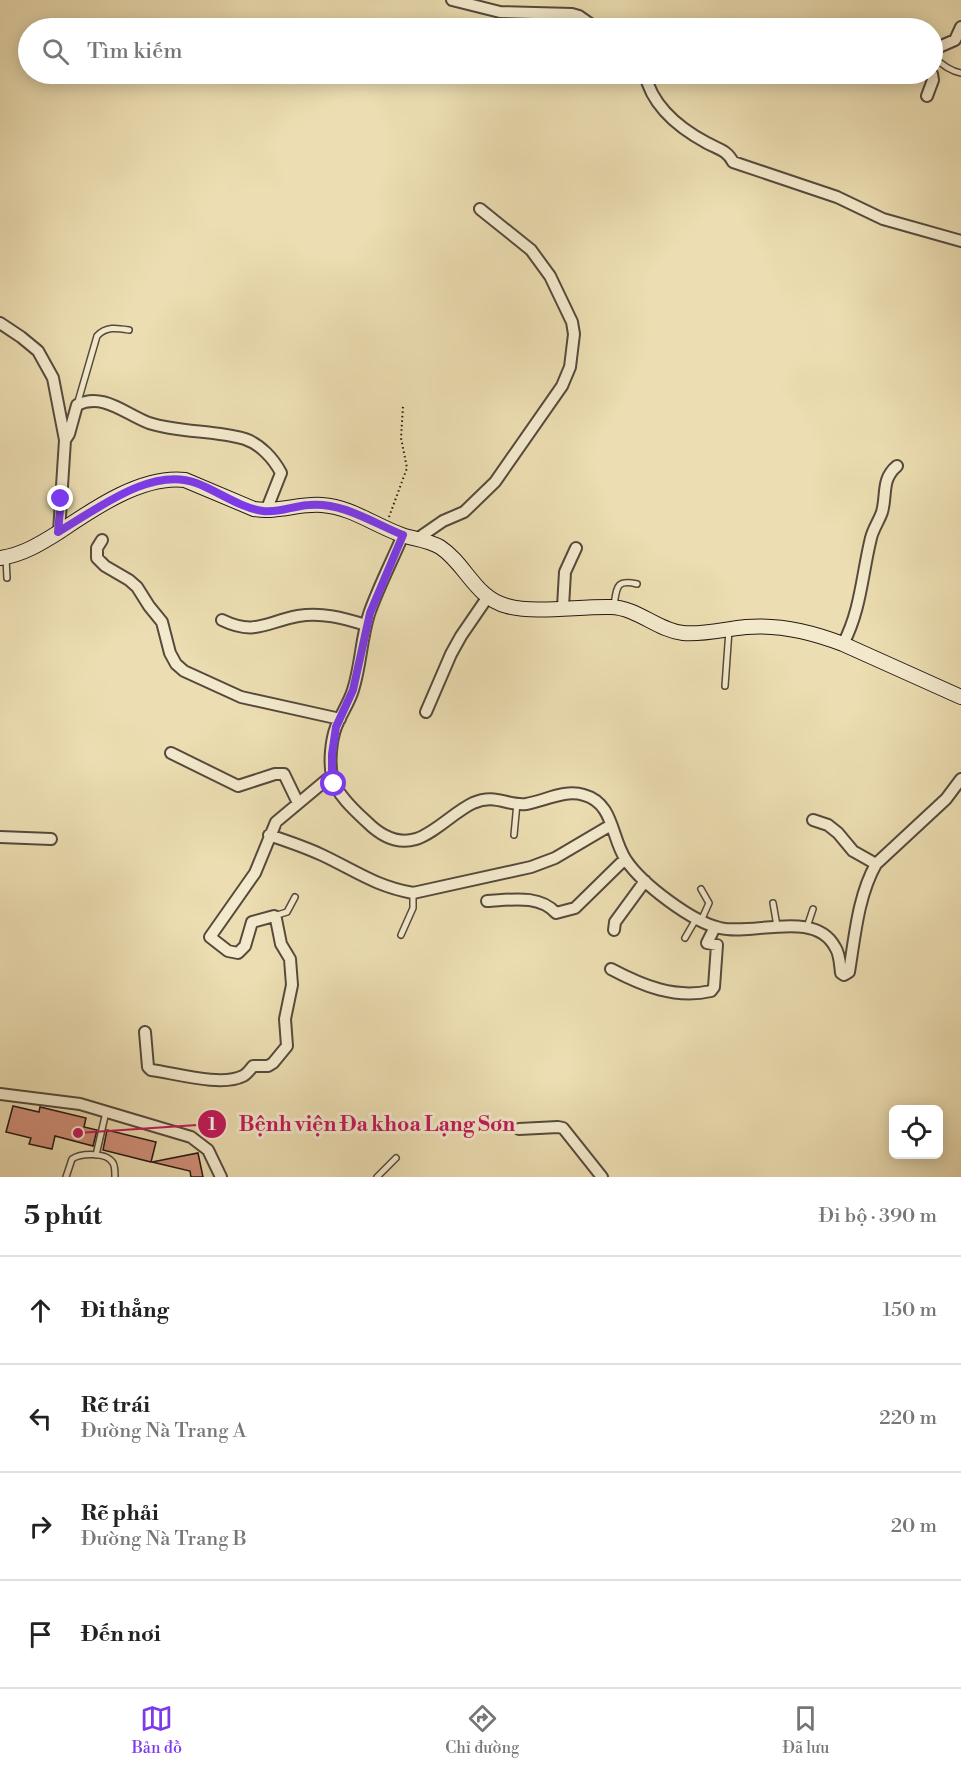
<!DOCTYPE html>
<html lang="vi">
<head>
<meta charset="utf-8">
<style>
	:root { --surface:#fff; --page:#f6f6f6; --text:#222; --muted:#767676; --line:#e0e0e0; --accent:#7c3aed }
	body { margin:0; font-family:"Libre Bodoni",serif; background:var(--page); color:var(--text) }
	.controls { position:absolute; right:18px; bottom:18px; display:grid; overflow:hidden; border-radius:9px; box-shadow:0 3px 15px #0003 }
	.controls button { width:54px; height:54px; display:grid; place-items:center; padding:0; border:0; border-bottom:2px solid var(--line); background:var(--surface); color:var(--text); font:30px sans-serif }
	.stop { position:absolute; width:18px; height:18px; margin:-14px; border:4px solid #7c3aed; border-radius:50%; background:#fff }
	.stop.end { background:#7c3aed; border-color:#fff; box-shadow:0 2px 6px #0008 }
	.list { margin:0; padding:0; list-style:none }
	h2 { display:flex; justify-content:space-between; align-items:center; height:78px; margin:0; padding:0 24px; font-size:26px }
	h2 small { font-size:20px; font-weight:400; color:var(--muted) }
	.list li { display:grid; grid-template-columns:39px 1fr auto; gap:18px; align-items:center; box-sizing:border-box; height:108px; padding:0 24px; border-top:2px solid var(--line) }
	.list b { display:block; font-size:22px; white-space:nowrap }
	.list p { margin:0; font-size:20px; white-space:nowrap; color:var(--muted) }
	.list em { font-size:20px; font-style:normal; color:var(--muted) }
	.icon { flex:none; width:33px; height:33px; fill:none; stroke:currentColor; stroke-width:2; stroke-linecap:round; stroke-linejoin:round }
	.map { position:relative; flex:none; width:961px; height:1177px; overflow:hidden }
	.search { position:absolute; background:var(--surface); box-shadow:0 3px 15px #0003; left:18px; right:18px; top:18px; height:66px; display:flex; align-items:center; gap:15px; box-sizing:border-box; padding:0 21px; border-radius:33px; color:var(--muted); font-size:22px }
	.sheet { height:510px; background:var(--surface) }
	nav { display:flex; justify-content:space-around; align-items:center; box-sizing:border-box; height:84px; border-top:2px solid var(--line); background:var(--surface); font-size:16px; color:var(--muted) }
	nav a { display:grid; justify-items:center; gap:3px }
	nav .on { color:var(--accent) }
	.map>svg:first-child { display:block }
	.building { fill:#d2917c; stroke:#241814; stroke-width:1.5 }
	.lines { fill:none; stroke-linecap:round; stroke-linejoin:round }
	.lane-casing { stroke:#564a3c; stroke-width:8 }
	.street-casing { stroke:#564a3c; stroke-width:14 }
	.secondary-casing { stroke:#241814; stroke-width:16 }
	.path { stroke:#241814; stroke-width:2; stroke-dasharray:1.5 3; stroke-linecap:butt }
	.lane { stroke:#f3eacd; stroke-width:5 }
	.street { stroke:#f3eacd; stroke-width:10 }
	.secondary { stroke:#f3eacd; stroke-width:14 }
	.route { stroke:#7c3aed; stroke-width:8 }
	.leader { fill:none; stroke:#c2185b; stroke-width:2 }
	.callout-dot { fill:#c2185b; stroke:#f3eacd; stroke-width:2 }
	.mark-label { font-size:18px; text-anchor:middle; font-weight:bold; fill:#fff }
	.callout-label { font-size:21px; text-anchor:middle; font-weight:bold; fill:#c2185b; stroke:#f3eacd; stroke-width:6; stroke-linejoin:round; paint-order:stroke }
</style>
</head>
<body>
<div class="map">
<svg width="961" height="1177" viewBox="0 0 961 1177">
	<rect width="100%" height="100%" fill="#ecdeb2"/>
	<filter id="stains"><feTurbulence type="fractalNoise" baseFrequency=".00333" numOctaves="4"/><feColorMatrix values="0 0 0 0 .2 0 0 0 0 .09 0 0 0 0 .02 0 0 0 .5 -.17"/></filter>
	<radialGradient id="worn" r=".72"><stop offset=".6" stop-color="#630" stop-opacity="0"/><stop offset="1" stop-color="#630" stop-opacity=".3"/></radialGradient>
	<!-- building -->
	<path class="building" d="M13,1106L39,1112L40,1107L86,1118L84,1127L97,1130L93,1146L55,1136L52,1149L29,1144L31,1138L6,1132Z
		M107,1130L156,1142L151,1162L103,1150Z
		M198,1153L203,1177H191L190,1171L152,1162Z"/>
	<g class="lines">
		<!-- lane casing -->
		<g class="lane-casing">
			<path id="lane" d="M935,50L934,57C942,65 950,71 961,73
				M77,405L97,336C106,326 117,328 129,330
				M6,559L7,578
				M614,605C617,587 616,579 637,584
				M725,686L729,630
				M514,835L517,803
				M773,903L777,926
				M274,916L287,912L295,897
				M701,921L709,903L701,889
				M807,927L813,909
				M401,935L413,908V893
				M685,938L696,919
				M96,1155L106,1112
				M66,1177L72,1159C81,1153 107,1152 113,1163C115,1166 115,1173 115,1177
				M377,1177L396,1158"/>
		</g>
		<!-- street casing -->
		<g class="street-casing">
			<path id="street" d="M452,0L500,12L572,14L579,16L596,28
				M932,50L955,40L961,27
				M645,74C652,106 679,128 707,143C718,149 727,150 733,162L837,197L883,219L961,241
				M927,96L933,80L932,74
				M0,323L21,337L38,351L53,378L65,440L59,532
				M65,440L69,434L77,405C103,392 125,414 149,423C180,433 214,430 245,439C260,444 274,459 281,473L266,511
				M403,535C392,561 378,588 369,614C361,639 361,665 353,690C349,703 341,714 336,727C331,740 329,762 332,776C334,792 356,812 367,822C380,835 396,845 416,839C435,833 454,812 473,803C496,793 506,806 526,804C545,801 564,789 584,795C614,803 611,838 626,860C642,884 692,922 720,928C753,936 815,909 835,947C840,954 840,965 841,973L844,975L849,972C855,936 858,896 876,864L946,799L961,779
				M417,539L443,521L464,512L495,482L562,386L570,367L574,334L572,322L550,276L531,250L480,209
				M102,540L97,548V558L105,566L129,580L137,587L149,606L162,622L170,653L176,664L184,671L241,697L340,719
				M563,607L565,572L576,548
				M222,620C255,636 266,622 298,616C322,612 343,618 366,625
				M843,644C861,610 862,574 871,538C873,529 879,521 882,512C887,495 881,479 897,466
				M426,712L451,654L461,636L487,598
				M171,753L238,786L275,774H284L298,803
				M813,820L828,825L838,833L853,851L876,864
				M269,835C287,841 305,847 322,855C356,871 375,886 413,893L531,867L555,858L611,825
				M0,837L51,839
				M487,901C510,900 539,894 556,913L575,908L625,859
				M614,930L615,922L645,881
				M611,969C643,986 675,999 711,991L714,987L717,945L707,943L715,927
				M145,1032L148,1067L151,1070C175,1073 221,1087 243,1076C247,1074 250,1070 253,1066H268L273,1063L287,1046L285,1019L292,985L290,959L281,944L276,919L274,916L252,922L245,946L238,953L228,951L210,937L255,873L276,822L331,776
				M0,1094L80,1104L191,1137L208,1150L221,1177
				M519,1129L558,1127L563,1128L602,1177"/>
		</g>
		<!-- secondary casing -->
		<g class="secondary-casing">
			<path id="secondary" d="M0,558C22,555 40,544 59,532C93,509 142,475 185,480L254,509C278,513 299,503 322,505C351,507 374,525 402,535C414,539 428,540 440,547C466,564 475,598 507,606C536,614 579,606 611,607C638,608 657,630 683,633C703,635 725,629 746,627C779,624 812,632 843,644L961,697"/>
		</g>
		<!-- path -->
		<path class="path" d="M389,517L407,468L401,438L403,406"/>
		<!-- lane -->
		<use href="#lane" class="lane"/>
		<!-- street -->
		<use href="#street" class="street"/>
		<!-- secondary -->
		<use href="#secondary" class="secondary"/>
	</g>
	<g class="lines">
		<!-- route -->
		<path class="route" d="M61,499L58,532C96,510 151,466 196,483C218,491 240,508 263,511C279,513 293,506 309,505C343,502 373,523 403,535L370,613L353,690L336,727L332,754V776L334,784"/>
	</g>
	<!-- callouts -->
	<path class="leader" d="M78 1133L212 1124"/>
	<g class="callout-dot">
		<circle cx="78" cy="1133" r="6"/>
		<circle cx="212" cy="1124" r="15"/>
	</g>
	<g class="mark-label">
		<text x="212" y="1130">1</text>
	</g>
	<g class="callout-label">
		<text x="377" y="1131">Bệnh viện Đa khoa Lạng Sơn</text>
	</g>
	<rect width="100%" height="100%" filter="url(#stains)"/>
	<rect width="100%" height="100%" fill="url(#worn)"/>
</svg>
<div class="controls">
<button><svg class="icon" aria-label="locate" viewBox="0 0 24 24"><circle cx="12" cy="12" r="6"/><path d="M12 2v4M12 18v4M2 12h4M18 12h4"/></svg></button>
</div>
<div class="stop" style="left:334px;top:784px"></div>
<div class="stop end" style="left:61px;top:499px"></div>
<div class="search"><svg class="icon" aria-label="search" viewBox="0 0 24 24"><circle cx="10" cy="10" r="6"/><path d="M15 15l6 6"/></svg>Tìm kiếm</div>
</div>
<section class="sheet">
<h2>5 phút<small>Đi bộ · 390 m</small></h2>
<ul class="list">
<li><svg class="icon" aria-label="ahead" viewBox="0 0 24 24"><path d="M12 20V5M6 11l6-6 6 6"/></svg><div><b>Đi thẳng</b></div><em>150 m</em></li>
<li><svg class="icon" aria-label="left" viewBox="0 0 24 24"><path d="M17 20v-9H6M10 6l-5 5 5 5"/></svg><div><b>Rẽ trái</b><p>Đường Nà Trang A</p></div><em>220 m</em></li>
<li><svg class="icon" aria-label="right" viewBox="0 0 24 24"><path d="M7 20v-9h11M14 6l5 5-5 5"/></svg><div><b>Rẽ phải</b><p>Đường Nà Trang B</p></div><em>20 m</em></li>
<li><svg class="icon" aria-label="arrive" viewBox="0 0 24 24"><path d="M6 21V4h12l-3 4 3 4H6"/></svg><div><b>Đến nơi</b></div></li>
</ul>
</section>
<nav>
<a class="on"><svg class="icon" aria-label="map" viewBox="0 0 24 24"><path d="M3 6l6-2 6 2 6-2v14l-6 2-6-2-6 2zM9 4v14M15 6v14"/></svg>Bản đồ</a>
<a><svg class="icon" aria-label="directions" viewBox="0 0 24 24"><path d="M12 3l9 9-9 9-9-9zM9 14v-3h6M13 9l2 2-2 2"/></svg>Chỉ đường</a>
<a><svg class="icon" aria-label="saved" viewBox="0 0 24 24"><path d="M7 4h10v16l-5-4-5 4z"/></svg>Đã lưu</a>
</nav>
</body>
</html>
